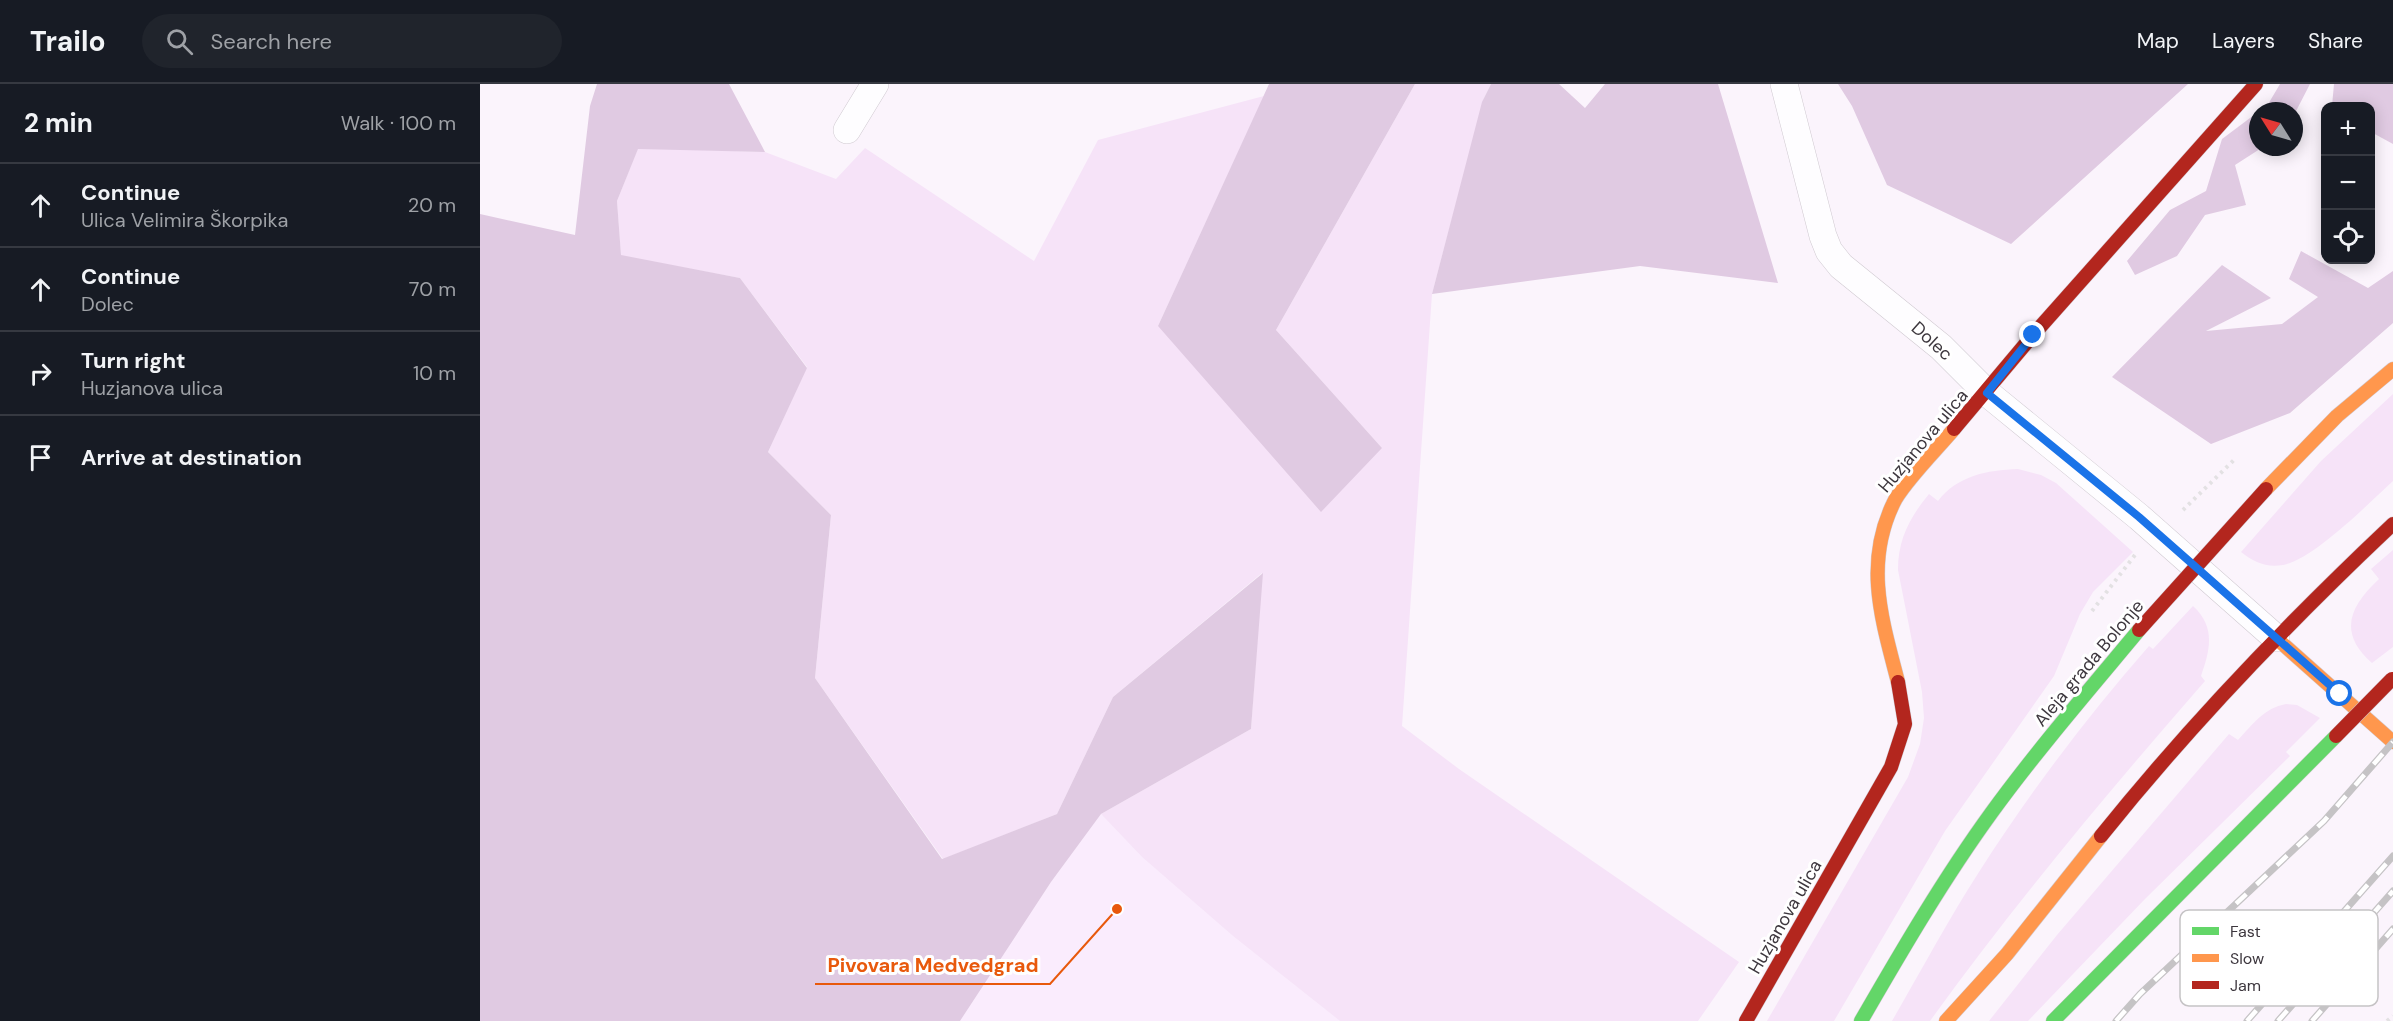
<!DOCTYPE html>
<html lang="en">
<head>
<meta charset="utf-8">
<style>
	:root { --surface:#171b24; --page:#20242c; --text:#f1f3f6; --muted:#9ea1a6; --line:#363941 }
	body { margin:0; font-family:"DM Sans",sans-serif; background:var(--page); color:var(--text) }
	.controls { position:absolute; right:18px; top:18px; display:grid; overflow:hidden; border-radius:12px; box-shadow:0 3px 15px #0003 }
	.controls button { width:54px; height:54px; display:grid; place-items:center; padding:0; border:0; border-bottom:2px solid var(--line); background:var(--surface); color:var(--text); font:30px sans-serif }
	.compass { position:absolute; left:1769px; top:18px; width:54px; height:54px; border-radius:50%; background:var(--surface); box-shadow:0 3px 15px #0003; rotate:307deg }
	.stop { position:absolute; width:18px; height:18px; margin:-14px; border:4px solid #1a73e8; border-radius:50%; background:#fff }
	.stop.end { background:#1a73e8; border-color:#fff; box-shadow:0 2px 6px #0008 }
	.list { margin:0; padding:0; list-style:none }
	h2 { display:flex; justify-content:space-between; align-items:center; height:78px; margin:0; padding:0 24px; font-size:26px }
	h2 small { font-size:20px; font-weight:400; color:var(--muted) }
	.list li { display:grid; grid-template-columns:39px 1fr auto; gap:18px; align-items:center; box-sizing:border-box; height:84px; padding:0 24px; border-top:2px solid var(--line) }
	.list b { display:block; font-size:22px; white-space:nowrap }
	.list p { margin:0; font-size:20px; white-space:nowrap; color:var(--muted) }
	.list em { font-size:20px; font-style:normal; color:var(--muted) }
	.icon { flex:none; width:33px; height:33px; fill:none; stroke:currentColor; stroke-width:2; stroke-linecap:round; stroke-linejoin:round }
	.map { position:relative; flex:none; width:1913px; height:937px; overflow:hidden }
	header { display:flex; align-items:center; gap:36px; box-sizing:border-box; height:84px; padding:0 30px; background:var(--surface); border-bottom:2px solid var(--line) }
	header strong { font-size:28px }
	nav { display:flex; gap:33px; margin-inline-start:auto; font-size:21px }
	.search { width:420px; height:54px; background:var(--page); display:flex; align-items:center; gap:15px; box-sizing:border-box; padding:0 21px; border-radius:33px; color:var(--muted); font-size:22px }
	main { display:flex }
	aside { flex:1; background:var(--surface) }
	.map>svg:first-child { display:block }
	.built { fill:#faecfd }
	.green { fill:#f6e3f8 }
	.forest { fill:#e0cae2 }
	.lines { fill:none; stroke-linecap:round; stroke-linejoin:round }
	.street-casing { stroke:#d0cad1; stroke-width:28 }
	.fast-casing { stroke:#d0cad1; stroke-width:15 }
	.slow-casing { stroke:#d0cad1; stroke-width:15 }
	.jam-casing { stroke:#d0cad1; stroke-width:15 }
	.path { stroke:#e3e1e3; stroke-width:4; stroke-dasharray:3 4.5; stroke-linecap:butt }
	.street { stroke:#fefdff; stroke-width:27 }
	.fast { stroke:#63d668; stroke-width:14 }
	.slow { stroke:#ff974d; stroke-width:14 }
	.jam { stroke:#b3261e; stroke-width:14 }
	.rail-casing { stroke:#c5c3c5; stroke-width:7 }
	.rail { stroke:#fff; stroke-width:4.5; stroke-dasharray:14; stroke-linecap:butt }
	.jam-bridge-casing { stroke:#d0cad1; stroke-width:15; stroke-linecap:butt }
	.jam-bridge { stroke:#b3261e; stroke-width:14 }
	.route { stroke:#1a73e8; stroke-width:8 }
	.labels { text-anchor:middle; dominant-baseline:central; stroke-width:6; stroke-linejoin:round; paint-order:stroke }
	.street-label { font-size:18px; fill:#3d373e; stroke:#fff }
	.key { fill:#fff; stroke:#c5c3c5; stroke-width:1.5 }
	.key-label { font-size:16px; fill:#3d373e }
	.leader { fill:none; stroke:#e8590c; stroke-width:2 }
	.callout-dot { fill:#e8590c; stroke:#fff; stroke-width:2 }
	.callout-label { font-size:20px; text-anchor:middle; font-weight:bold; fill:#e8590c; stroke:#fff; stroke-width:6; stroke-linejoin:round; paint-order:stroke }
</style>
</head>
<body>
<header>
<strong>Trailo</strong>
<div class="search"><svg class="icon" aria-label="search" viewBox="0 0 24 24"><circle cx="10" cy="10" r="6"/><path d="M15 15l6 6"/></svg>Search here</div>
<nav><a>Map</a><a>Layers</a><a>Share</a></nav>
</header>
<main>
<aside>
<h2>2 min<small>Walk · 100 m</small></h2>
<ul class="list">
<li><svg class="icon" aria-label="ahead" viewBox="0 0 24 24"><path d="M12 20V5M6 11l6-6 6 6"/></svg><div><b>Continue</b><p>Ulica Velimira Škorpika</p></div><em>20 m</em></li>
<li><svg class="icon" aria-label="ahead" viewBox="0 0 24 24"><path d="M12 20V5M6 11l6-6 6 6"/></svg><div><b>Continue</b><p>Dolec</p></div><em>70 m</em></li>
<li><svg class="icon" aria-label="right" viewBox="0 0 24 24"><path d="M7 20v-9h11M14 6l5 5-5 5"/></svg><div><b>Turn right</b><p>Huzjanova ulica</p></div><em>10 m</em></li>
<li><svg class="icon" aria-label="arrive" viewBox="0 0 24 24"><path d="M6 21V4h12l-3 4 3 4H6"/></svg><div><b>Arrive at destination</b></div></li>
</ul>
</aside>
<div class="map">
<svg width="1913" height="937" viewBox="0 0 1913 937">
	<rect width="100%" height="100%" fill="#fbf4fc"/>
	<!-- built -->
	<path class="built" d="M621,730L662,773L753,852L860,937H480L571,798Z"/>
	<!-- green -->
	<path class="green" d="M935,0H1011L1004,14L952,210L922,642L979,685L1259,878L1218,937H860L753,852L662,773L621,730L771,645L782,489L633,613L577,730L463,775L335,594L351,431L288,368L327,283L260,194L141,172L137,117L158,64L285,68L356,95L385,64L554,177L618,56L784,12L678,242L902,364L796,246Z
		M1913,310V397C1890,418 1833,476 1803,481C1786,484 1774,478 1761,468L1841,377Z
		M1538,385L1561,391L1576,399L1653,468L1613,508L1600,530L1574,592L1465,747L1354,937H1287L1428,693L1440,660L1444,634L1442,608L1418,486C1418,455 1430,433 1449,410L1458,417C1477,392 1507,386 1538,385Z
		M1913,466V563L1892,579C1858,549 1869,523 1899,495L1891,485Z
		M1713,522C1736,543 1730,566 1721,592L1725,597C1629,707 1536,818 1450,937H1412C1441,887 1468,836 1499,788C1550,708 1607,633 1669,562L1673,565Z
		M1806,620L1817,621L1840,634L1806,668L1810,672L1665,815L1548,937H1509L1577,851L1749,650L1758,656C1773,640 1784,624 1806,620Z"/>
	<!-- forest -->
	<path class="forest" d="M117,0H249L285,68L158,65L137,117L141,171L260,194L327,284L288,368L351,431L335,594L462,775L577,730L633,613L783,489L771,645L621,730L571,798L480,937H0V130L95,151L110,22Z
		M789,0H935L796,246L902,364L841,428L678,242Z
		M1011,0H1079L1105,24L1125,0H1238L1298,199L1160,182L952,210L1002,18Z
		M1358,0H1708L1531,160L1407,101L1372,22Z
		M1800,0H1830L1814,31V27H1780L1787,22Z
		M1854,0H1913V60L1891,48L1890,22H1852Z
		M1778,28V63H1783L1755,81L1766,121L1725,131L1697,172L1655,191L1647,177L1690,126L1726,107L1742,55Z
		M1821,167L1888,204L1913,187V239L1810,329L1731,360L1632,293L1742,181L1791,214L1726,247L1802,240L1838,213L1809,195Z"/>
	<g class="lines">
		<!-- street casing -->
		<g class="street-casing">
			<path id="street" d="M1304,0L1343,152L1349,167L1361,182L1461,263L1507,309L1659,433L1796,554
				M367,46L395,0"/>
		</g>
		<!-- fast casing -->
		<g class="fast-casing">
			<path id="fast" d="M1381,937C1422,866 1464,794 1512,728C1558,665 1609,606 1659,546
				M1573,937L1856,652"/>
		</g>
		<!-- slow casing -->
		<g class="slow-casing">
			<path id="slow" d="M1786,405L1857,332L1913,285
				M1796,554L1913,658
				M1418,598C1402,536 1384,481 1413,420C1421,401 1459,363 1474,345
				M1466,937L1527,870L1621,752"/>
		</g>
		<!-- jam casing -->
		<g class="jam-casing">
			<path id="jam" d="M1474,345L1553,251L1776,0
				M1621,752C1710,641 1810,537 1913,440
				M1266,937L1411,683L1425,640L1418,598"/>
		</g>
		<!-- path -->
		<path class="path" d="M1703,426L1756,374
			M1612,527L1655,471
			M1907,937L1913,932"/>
		<!-- street -->
		<use href="#street" class="street"/>
		<!-- fast -->
		<use href="#fast" class="fast"/>
		<!-- slow -->
		<use href="#slow" class="slow"/>
		<!-- jam -->
		<use href="#jam" class="jam"/>
		<!-- rail casing -->
		<g class="rail-casing">
			<path id="rail" d="M1636,937L1660,910L1844,737L1913,658
				M1767,937L1913,772
				M1798,937L1913,807
				M1832,937L1913,845"/>
		</g>
		<!-- rail -->
		<use href="#rail" class="rail"/>
		<!-- jam-bridge casing -->
		<g class="jam-bridge-casing">
			<path id="jam-bridge" d="M1659,546L1786,405
				M1856,652L1912,595"/>
		</g>
		<!-- jam-bridge -->
		<use href="#jam-bridge" class="jam-bridge"/>
	</g>
	<g class="lines">
		<!-- route -->
		<path class="route" d="M1553,251L1507,309L1659,433L1860,610"/>
	</g>
	<g class="labels">
		<!-- street labels -->
		<g class="street-label">
			<text transform="translate(1452 257) rotate(42)">Dolec</text>
			<text transform="translate(1443 357) rotate(-50)">Huzjanova ulica</text>
			<text transform="translate(1609 579) rotate(-50)">Aleja grada Bolonje</text>
			<text transform="translate(1305 833) rotate(-60)">Huzjanova ulica</text>
		</g>
	</g>
	<!-- legend -->
	<rect x="1700" y="826" width="198" height="96" rx="9" class="key"/>
	<rect x="1712" y="843" width="27" height="8" fill="#63d668"/>
	<rect x="1712" y="870" width="27" height="8" fill="#ff974d"/>
	<rect x="1712" y="897" width="27" height="8" fill="#b3261e"/>
	<g class="key-label">
		<text x="1750" y="853">Fast</text>
		<text x="1750" y="880">Slow</text>
		<text x="1750" y="907">Jam</text>
	</g>
	<!-- callouts -->
	<path class="leader" d="M637 825L570 900H335"/>
	<circle class="callout-dot" cx="637" cy="825" r="6"/>
	<g class="callout-label">
		<text x="453" y="888">Pivovara Medvedgrad</text>
	</g>
</svg>
<div class="controls">
<button>+</button>
<button>−</button>
<button><svg class="icon" aria-label="locate" viewBox="0 0 24 24"><circle cx="12" cy="12" r="6"/><path d="M12 2v4M12 18v4M2 12h4M18 12h4"/></svg></button>
</div>
<svg class="compass" viewBox="-18 -18 36 36"><path d="M0-13l5 13h-10z" fill="#e53935"/><path d="M0 13l5-13h-10z" fill="#9ea1a6"/></svg>
<div class="stop" style="left:1860px;top:610px"></div>
<div class="stop end" style="left:1553px;top:251px"></div>
</div>
</main>
</body>
</html>
